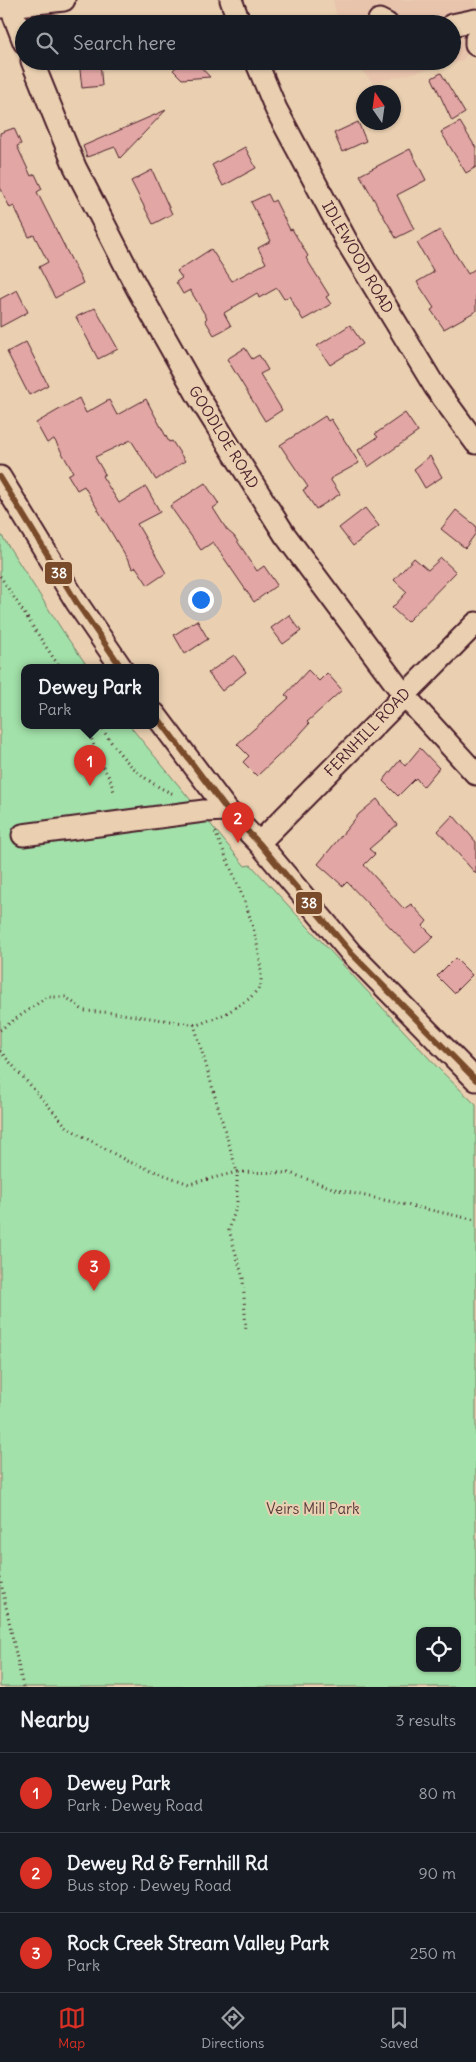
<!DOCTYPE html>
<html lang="en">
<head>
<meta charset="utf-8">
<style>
	:root { --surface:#171b24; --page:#20242c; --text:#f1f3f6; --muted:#9ea1a6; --line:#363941; --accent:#d93025 }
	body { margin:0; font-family:Delius,sans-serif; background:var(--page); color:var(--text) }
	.controls { position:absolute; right:15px; bottom:15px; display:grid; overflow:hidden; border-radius:10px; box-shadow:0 1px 4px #0004 }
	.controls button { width:45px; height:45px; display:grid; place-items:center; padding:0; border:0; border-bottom:1px solid var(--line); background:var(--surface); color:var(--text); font:25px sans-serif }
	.compass { position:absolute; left:356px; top:85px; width:45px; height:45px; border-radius:50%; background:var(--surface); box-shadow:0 1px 4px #0004; rotate:347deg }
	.you { position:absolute; left:200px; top:599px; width:18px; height:18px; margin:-12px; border:4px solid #fff; border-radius:50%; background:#1a73e8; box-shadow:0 0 0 8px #1a73e833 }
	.badge { display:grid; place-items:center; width:32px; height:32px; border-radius:50%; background:var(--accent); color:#fff; font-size:16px; font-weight:700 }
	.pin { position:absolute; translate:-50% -41px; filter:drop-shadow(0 1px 2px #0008) }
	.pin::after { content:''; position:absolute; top:26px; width:18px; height:15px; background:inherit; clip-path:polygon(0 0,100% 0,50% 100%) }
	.popup { position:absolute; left:21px; top:664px; width:138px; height:65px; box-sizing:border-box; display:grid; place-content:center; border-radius:10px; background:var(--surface); filter:drop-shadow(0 1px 4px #0005); font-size:16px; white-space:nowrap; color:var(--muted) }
	.popup b { font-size:19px; color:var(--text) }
	.popup::after { content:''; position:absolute; left:50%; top:100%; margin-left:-10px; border:10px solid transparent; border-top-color:var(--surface) }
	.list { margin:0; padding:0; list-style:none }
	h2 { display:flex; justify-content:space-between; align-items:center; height:65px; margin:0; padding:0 20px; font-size:21px }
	h2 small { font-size:16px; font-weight:400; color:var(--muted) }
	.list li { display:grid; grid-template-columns:32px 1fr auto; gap:15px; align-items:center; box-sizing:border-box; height:80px; padding:0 20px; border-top:1px solid var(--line) }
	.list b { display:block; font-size:19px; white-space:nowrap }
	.list p { margin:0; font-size:16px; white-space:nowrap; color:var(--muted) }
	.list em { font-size:16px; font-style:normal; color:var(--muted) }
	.icon { flex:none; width:28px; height:28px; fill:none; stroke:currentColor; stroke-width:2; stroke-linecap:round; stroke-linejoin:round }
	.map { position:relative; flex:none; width:476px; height:1687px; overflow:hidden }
	.search { position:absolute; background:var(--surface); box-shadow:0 1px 4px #0004; left:15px; right:15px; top:15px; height:55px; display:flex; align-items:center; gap:12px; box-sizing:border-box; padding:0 18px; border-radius:28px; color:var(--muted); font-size:19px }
	.sheet { height:305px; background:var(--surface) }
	nav { display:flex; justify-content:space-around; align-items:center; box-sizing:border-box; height:70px; border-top:1px solid var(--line); background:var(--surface); font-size:14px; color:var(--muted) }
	nav a { display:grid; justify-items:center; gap:2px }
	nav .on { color:var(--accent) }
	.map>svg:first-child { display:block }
	.built { fill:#e8c4ad }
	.green { fill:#a2e1a9; stroke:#76806a; fill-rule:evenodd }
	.building { fill:#e2a7a4; stroke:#4a1f2b }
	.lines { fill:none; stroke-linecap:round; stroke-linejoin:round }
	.minor-casing { stroke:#4a1f2b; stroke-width:25 }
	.path { stroke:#4a1f2b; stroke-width:3; stroke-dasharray:1 4; stroke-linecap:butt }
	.minor { stroke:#ead0b1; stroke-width:21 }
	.bus-1-casing { stroke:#ead0b1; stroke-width:10 }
	.bus-1 { stroke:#7a4b2a; stroke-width:6 }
	.labels { text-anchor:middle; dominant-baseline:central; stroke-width:4; stroke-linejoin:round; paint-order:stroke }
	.street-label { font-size:15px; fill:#4a1f2b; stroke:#ead0b1 }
	.park-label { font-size:15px; fill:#573c3e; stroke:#ead0b1 }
	.line-badge { stroke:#ead0b1; stroke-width:2 }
	.badge-label { font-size:14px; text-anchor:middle; font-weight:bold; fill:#fff }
</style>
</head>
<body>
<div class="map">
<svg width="476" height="1687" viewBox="0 0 476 1687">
	<rect width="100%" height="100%" fill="#ead0b1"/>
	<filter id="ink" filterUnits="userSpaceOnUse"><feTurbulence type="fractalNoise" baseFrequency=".02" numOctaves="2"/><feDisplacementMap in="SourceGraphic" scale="10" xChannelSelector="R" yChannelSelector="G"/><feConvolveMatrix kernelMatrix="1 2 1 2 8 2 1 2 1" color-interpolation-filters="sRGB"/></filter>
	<g filter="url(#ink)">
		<!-- built -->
		<path class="built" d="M333,0H476V42L462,61L373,83L353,61H452V24H338Z"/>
		<!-- green -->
		<path class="green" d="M0,533L66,636L88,667H25V725H129L245,866L251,865L438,1068L476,1105V1687H0ZM420,1631H457V1668H420Z"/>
		<!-- building -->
		<path class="building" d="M79,61H100L102,86L82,88Z
			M183,61H195L210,77L182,79L173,70Z
			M441,73L465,113L452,121L432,78Z
			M166,110L120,158L115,147L87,157L83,146Z
			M358,122L366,141L342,152L334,133Z
			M460,122L476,148V167L466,173L441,132Z
			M14,128L21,144L17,146L31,176L35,174L42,189L37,192L83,283L55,298L39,267L48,262L34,235L29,237L14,206L10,208L0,187V133Z
			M245,147L256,168L223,186L212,165Z
			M410,149L426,180L397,195L414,229L396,238L360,175Z
			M152,170L172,214L153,224L131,181Z
			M268,194L272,202L275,200L290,230L292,229L308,256L306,258L329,295L326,297L331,304L303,320L289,296L284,299L277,288L259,298L257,293L224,313L231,326L214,335L205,320L207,318L190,290L183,294L176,282L182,278L177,271L211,249L232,281L266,263L258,248L271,241L251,202Z
			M440,230L468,274L476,268V311L444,329L431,310L434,308L417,282L434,272L417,243Z
			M17,290L28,312L0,327V299Z
			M95,308L118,349L98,359L76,317Z
			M350,325L363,344L330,365L317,346Z
			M26,342L48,385L29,395L7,352Z
			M245,348L252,359L259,355L268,370L260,374L282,410L265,421L227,359Z
			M79,398L86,413L109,400L117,415L146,399L169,442L172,441L185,461L156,480L131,440L95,457L105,474L102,476L119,503L146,487L160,512L137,524L166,573L148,585L136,567L133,569L84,486L77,490L68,475L73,472L54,439L47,443L36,423Z
			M405,413L418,432L368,467L358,450L378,437L375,434Z
			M325,416L328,421L331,419L359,463L330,479L340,494L316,509L303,490L308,487L280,445Z
			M430,456L442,477L425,488L414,469Z
			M205,483L219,504L213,508L227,530L234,536L257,571L264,566L277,585L254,602L213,542L201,550L170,506Z
			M365,508L379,526L353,546L339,528Z
			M456,510L476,526V533L465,548L441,529Z
			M414,558L428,570L441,558L456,572L407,622L392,608L407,592L394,580Z
			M289,615L301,631L283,644L271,628Z
			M197,620L208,639L185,654L174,635Z
			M234,655L246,672L222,691L208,673Z
			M308,670L319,681L327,673L342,690L307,722L309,724L294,741L257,776L243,762L249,756L237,744L289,698L285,695Z
			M420,748L439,768L423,787L416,778L398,796L383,781L400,760L405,766Z
			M377,799L397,825L369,849L375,854L364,865L404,909L411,904L427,921L423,926L434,937L415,953L347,882L343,886L318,864L359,814Z
			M453,815L476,842V874L438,831Z
			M455,958L472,975L454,993L437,976Z"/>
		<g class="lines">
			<!-- minor casing -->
			<g class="minor-casing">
				<path id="minor" d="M8,0L24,42
					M231,0L240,24
					M0,7L64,0
					M379,20L387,24
					M452,25L476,20
					M476,39V45
					M32,61L75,167L137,288L198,396L285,535L404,695L476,774
					M256,61L276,109L347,242L435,387L476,443
					M0,477L77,603L121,667
					M155,714L227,810L259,843L351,953L476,1080
					M23,835L204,811L227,810
					M259,843L476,623"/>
			</g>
			<!-- path -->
			<path class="path" d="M0,576L54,659L61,667
				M87,725L98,758L110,779L114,792
				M100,725C117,754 142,782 174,794
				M194,1024L237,1172L290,1173L338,1190L476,1220
				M0,1030L47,997H66L84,1011L116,1013L197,1025L225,1014L249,999L261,986C263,931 234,878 214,829
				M0,1051L68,1128L127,1161L189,1184L237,1172V1204L229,1230L243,1278L246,1332
				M0,1578L23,1687"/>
			<!-- minor -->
			<use href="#minor" class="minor"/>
			<!-- bus-1 casing -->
			<g class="bus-1-casing">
				<path id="bus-1" d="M0,477L77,603L121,667
					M155,714L227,810L259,843L351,953L476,1080"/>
			</g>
			<!-- bus-1 -->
			<use href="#bus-1" class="bus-1"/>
		</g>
	</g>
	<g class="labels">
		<!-- street labels -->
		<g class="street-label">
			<text transform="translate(358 257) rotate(60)">IDLEWOOD ROAD</text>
			<text transform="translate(224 437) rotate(58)">GOODLOE ROAD</text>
			<text transform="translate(367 732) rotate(-46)">FERNHILL ROAD</text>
		</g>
		<!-- park labels -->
		<g class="park-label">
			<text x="313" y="1508">Veirs Mill Park</text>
		</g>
	</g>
	<g class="line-badge">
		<rect x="44" y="561" width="29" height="24" rx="5" fill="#7a4b2a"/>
		<rect x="295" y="891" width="28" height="24" rx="5" fill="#7a4b2a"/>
	</g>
	<g class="badge-label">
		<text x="59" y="578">38</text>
		<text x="309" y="908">38</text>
	</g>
</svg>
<div class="controls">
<button><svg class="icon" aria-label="locate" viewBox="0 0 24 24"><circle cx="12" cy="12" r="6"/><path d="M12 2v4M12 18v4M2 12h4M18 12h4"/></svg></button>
</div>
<svg class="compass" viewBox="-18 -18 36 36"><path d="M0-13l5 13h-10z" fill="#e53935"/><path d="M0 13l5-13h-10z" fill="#9ea1a6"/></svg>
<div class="you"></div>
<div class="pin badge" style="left:90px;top:786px">1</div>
<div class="popup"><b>Dewey Park</b>Park</div>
<div class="pin badge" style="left:238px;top:843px">2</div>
<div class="pin badge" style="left:94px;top:1291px">3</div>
<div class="search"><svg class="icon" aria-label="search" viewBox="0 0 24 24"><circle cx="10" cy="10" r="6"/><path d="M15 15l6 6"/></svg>Search here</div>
</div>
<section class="sheet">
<h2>Nearby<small>3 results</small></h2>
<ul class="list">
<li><span class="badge">1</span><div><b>Dewey Park</b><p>Park · Dewey Road</p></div><em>80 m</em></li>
<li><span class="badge">2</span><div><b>Dewey Rd &amp; Fernhill Rd</b><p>Bus stop · Dewey Road</p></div><em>90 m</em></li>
<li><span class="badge">3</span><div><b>Rock Creek Stream Valley Park</b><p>Park</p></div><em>250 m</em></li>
</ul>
</section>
<nav>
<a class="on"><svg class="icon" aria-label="map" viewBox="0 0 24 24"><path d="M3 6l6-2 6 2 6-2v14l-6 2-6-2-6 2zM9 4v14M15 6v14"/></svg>Map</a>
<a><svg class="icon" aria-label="directions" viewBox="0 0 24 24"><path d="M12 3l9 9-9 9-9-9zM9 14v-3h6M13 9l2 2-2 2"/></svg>Directions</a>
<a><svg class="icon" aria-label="saved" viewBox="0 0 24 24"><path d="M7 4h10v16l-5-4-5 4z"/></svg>Saved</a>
</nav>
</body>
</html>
